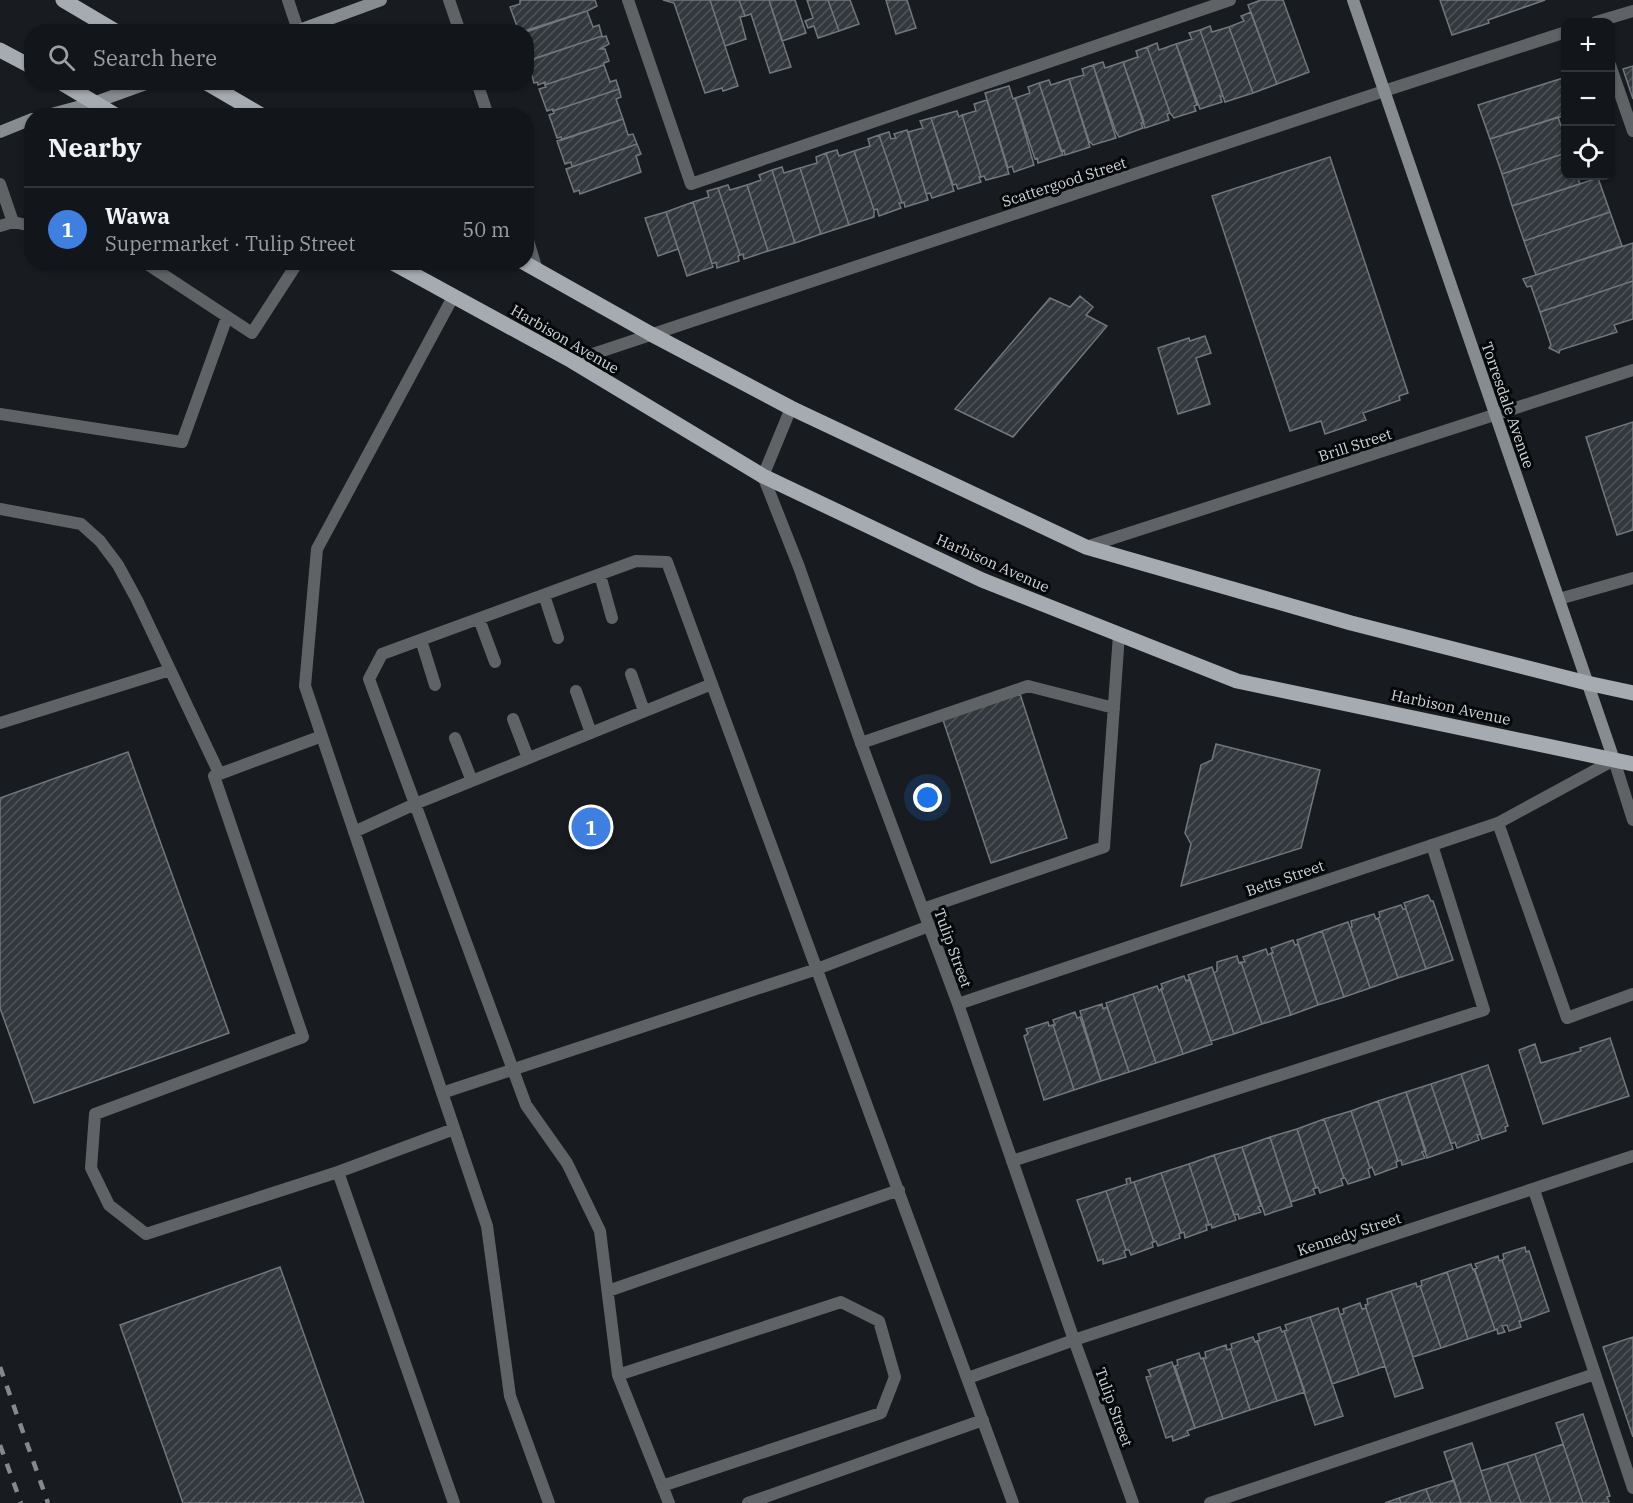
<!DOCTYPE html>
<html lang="en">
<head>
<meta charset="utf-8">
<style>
	:root { --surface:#121519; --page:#1b1e22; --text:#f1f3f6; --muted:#9c9fa2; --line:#313438; --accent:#ea580c }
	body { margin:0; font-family:"IBM Plex Serif",serif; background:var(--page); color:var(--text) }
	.controls { position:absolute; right:18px; top:18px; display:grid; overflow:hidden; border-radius:12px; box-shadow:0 2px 4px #0004 }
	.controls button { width:54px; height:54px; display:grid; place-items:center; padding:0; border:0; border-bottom:2px solid var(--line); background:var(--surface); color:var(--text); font:30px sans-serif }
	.you { position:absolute; left:928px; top:798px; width:21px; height:21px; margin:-15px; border:4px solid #fff; border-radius:50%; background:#1a73e8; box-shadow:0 0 0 9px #1a73e833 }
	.badge { display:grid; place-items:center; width:39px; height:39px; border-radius:50%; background:var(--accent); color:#fff; font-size:20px; font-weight:700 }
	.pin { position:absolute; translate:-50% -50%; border:3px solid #fff; box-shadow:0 2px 6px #0006 }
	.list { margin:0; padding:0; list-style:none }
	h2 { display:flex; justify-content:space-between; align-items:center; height:78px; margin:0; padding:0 24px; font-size:26px }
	h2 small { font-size:20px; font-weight:400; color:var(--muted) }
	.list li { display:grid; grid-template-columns:39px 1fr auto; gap:18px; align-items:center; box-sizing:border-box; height:84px; padding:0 24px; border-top:2px solid var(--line) }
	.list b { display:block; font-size:22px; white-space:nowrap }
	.list p { margin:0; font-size:20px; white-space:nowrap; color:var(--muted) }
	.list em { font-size:20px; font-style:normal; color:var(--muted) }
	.icon { flex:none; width:33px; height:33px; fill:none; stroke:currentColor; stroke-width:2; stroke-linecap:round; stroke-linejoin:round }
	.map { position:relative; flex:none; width:1633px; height:1503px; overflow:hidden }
	.search { position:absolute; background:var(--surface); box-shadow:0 2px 4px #0004; left:24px; top:24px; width:510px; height:66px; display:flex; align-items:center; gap:15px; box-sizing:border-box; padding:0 21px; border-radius:24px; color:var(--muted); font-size:22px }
	.panel { position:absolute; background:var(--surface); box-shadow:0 2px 4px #0004; left:24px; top:108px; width:510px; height:162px; border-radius:24px }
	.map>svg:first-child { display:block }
	.building { fill:url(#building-hatch); stroke:#71777d; stroke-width:1.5 }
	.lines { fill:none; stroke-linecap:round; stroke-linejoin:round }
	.service { stroke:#606365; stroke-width:12 }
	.minor { stroke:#606365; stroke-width:12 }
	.tertiary { stroke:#606365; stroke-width:12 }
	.secondary { stroke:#878c90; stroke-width:12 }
	.primary { stroke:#a6abb1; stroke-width:15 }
	.rail { stroke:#85898d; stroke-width:4.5; stroke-dasharray:10 10; stroke-linecap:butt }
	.labels { text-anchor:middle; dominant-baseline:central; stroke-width:6; stroke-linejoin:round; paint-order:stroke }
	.street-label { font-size:15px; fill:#d2d6d9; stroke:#050709 }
</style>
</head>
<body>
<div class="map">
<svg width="1633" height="1503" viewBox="0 0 1633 1503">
	<defs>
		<pattern id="building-hatch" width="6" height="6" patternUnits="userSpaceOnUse" patternTransform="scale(1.5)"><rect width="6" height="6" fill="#32383d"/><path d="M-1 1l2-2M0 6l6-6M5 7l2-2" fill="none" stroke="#4f5458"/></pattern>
	</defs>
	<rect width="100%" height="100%" fill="#181c21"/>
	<!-- building -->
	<path class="building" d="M520,0H595L597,6L587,11L521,32L520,28L518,29L510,7L520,4Z
		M663,0H710L738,86L723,91L722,88L705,93L674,3Z
		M710,0H739L745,16L740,17L746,39L725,46Z
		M739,0H769L791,67L770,73L751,14L745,16Z
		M769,0H795L806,33L782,41Z
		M807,0H828L839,31L818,38L814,26L808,28L805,21L813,18Z
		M828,0H850L859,24L839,31Z
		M886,0H907L916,28L896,34Z
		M1261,0H1283L1309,72L1277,84L1248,5Z
		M1440,0H1545L1488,20L1489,23L1452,35Z
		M587,11L593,27L599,25L602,36L531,60L526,47V32Z
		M1251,12L1277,84L1253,93L1229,27L1244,21L1241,16Z
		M1210,26L1212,32L1229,27L1253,93L1225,102L1200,30Z
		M1200,30L1223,96H1220L1222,102L1200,109L1176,44L1192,39L1189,33Z
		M602,36L603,37L606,36L609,44L600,49H605L609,61L604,63V65L545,85V82L538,85L537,82L534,83L529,65L536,58Z
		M1157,43L1159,50L1176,44L1197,105L1194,106L1196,111L1174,118L1170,113L1147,47Z
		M1147,47L1170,113L1167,114L1169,120L1145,128L1123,62L1138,57L1136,51Z
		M1103,62L1105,68L1123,62L1144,122L1141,123L1143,128L1119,137L1116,132L1093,65Z
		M604,65L610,82L616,80L619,89L553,111V109L547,111L539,89L546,87L545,85Z
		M1093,65L1116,138L1093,145L1089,141L1069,79L1084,75L1082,69Z
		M1633,66V99L1623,69Z
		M1566,77V115L1490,139L1478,105Z
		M1069,79L1090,147L1065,155L1064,150L1061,151L1039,83L1049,80L1051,85Z
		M1039,83L1063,155L1038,163L1037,158L1035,159L1015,98L1030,93L1028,87Z
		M1009,86L1013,99L1015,98L1034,165L1014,172L1012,166L1008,168L985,93Z
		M619,89L621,97L616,99L623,119L562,140L561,137L557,138L549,115L554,113L553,111Z
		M987,100L1009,174L986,180L984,176L981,177L962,115L976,111L974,104Z
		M957,111L959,117L962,115L981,177H979L981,182L958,189L956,184L953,185L931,118Z
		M1558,117L1566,140V153L1502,174L1490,139Z
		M931,118L954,191L932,198L930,193L926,194L908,132L923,128L920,121Z
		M623,119L628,135L633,134L637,144L572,167L571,162L565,164L557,141Z
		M907,130L928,200L905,207L904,202L902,203L879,135L889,132L891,139L896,138L894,134Z
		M879,135L902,203H899L901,208L879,216L877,209L874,210L854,151L870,146L868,139Z
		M637,144L641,154L636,156L641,172L580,194L579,190L574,192L566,169Z
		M837,150L839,156L854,151L874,210V217L849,225L826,153Z
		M826,153L849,225L821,234L800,168L817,163L816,157Z
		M1566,153V176H1577L1580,184L1512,206L1502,174Z
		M1330,157L1408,393L1399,396L1400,400L1363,413L1366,420L1325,434L1321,421L1290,431L1212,196Z
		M782,167L784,173L800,168L821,234L795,243L772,170Z
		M772,170L795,243L768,251L747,185L761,180L759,175Z
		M1598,178L1610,212L1524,241L1512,206Z
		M728,185L730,190L747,185L768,251L744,259L743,254L740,255L718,188Z
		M718,188L740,255L738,256L739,261L717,268L716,262L712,264L693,202L709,197L707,191Z
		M693,202L713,267L687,276L666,212Z
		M666,212L678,249L658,256L645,218Z
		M1610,212L1622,246L1536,275L1524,241Z
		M1633,243V281L1540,312L1531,286L1527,287L1523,279Z
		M1633,281V319L1614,325L1617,332L1560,350L1559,353L1549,348L1551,345L1540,312Z
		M1080,296L1093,307L1086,315L1107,326L1013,437L955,409L1050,298L1070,307Z
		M1205,336L1211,353L1196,358L1210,404L1178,414L1158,348L1189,338L1190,341Z
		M1633,422V530L1617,535L1586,437Z
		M1020,694L1067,838L991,863L943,720Z
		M1216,744L1320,770L1301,848L1181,886L1191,844L1185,833L1201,765L1212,760Z
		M128,752L229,1033L34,1103L0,1008V798Z
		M1428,895L1431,901H1433L1453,960L1426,969L1404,903Z
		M1401,905L1403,909H1406L1426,969L1398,978L1378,918L1380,917L1379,912Z
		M1374,914L1376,919L1378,918L1398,978L1370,988L1350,927H1352L1351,921Z
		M1348,922L1370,988L1344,997L1322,931Z
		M1322,931L1344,997L1318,1005L1297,940Z
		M1293,940L1295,945L1298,944L1318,1005L1291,1015L1271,953H1273L1271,948Z
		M1266,949L1268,955L1271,953L1291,1015L1262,1024L1241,962H1245L1243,957Z
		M1237,956L1239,963L1241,962L1262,1024L1234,1034L1214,973L1217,971V962Z
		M1212,967L1234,1034L1211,1041L1188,975Z
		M1184,976L1186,981L1190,979L1212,1044L1183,1054L1161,989H1163L1161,984Z
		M1157,986L1159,991L1161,989L1183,1054L1156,1063L1133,994Z
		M1133,994L1156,1063L1129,1072L1106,1003Z
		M1102,1004L1103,1009L1107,1007L1129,1072L1101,1081L1080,1011Z
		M1075,1012L1077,1018L1080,1017L1101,1081L1074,1090L1053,1025H1055L1053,1020Z
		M1048,1022L1049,1026L1053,1025L1074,1090L1044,1100L1024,1036L1028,1034L1026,1029Z
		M1610,1038L1629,1096L1543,1124L1519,1050L1535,1044L1541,1063L1581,1051L1580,1048Z
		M1488,1065L1508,1126L1505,1127L1506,1131L1482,1139L1461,1074Z
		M1461,1074L1481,1134L1477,1135L1479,1140L1457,1148L1455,1142L1451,1144L1431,1084Z
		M1431,1084L1453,1149L1427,1158L1406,1092Z
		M1406,1092L1426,1151L1422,1152L1425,1158L1402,1165L1401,1160L1398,1161L1378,1101Z
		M1378,1101L1398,1161L1396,1162L1397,1167L1375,1175L1372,1167L1370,1168L1351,1111Z
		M1351,1111L1370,1168L1368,1169L1370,1177L1348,1184L1345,1178H1344L1324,1119Z
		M1324,1119L1344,1178L1341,1179L1343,1185L1320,1193L1318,1187L1316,1188L1297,1129Z
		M1297,1129L1316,1188L1313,1189L1315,1194L1291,1202L1270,1137Z
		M1270,1137L1292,1206L1265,1215L1242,1147Z
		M1242,1147L1261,1206L1258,1207L1261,1212L1239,1219L1238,1214L1234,1215L1214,1155Z
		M1214,1155L1236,1220L1212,1228L1211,1224L1209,1225L1189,1164Z
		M1189,1164L1209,1225H1206L1207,1230L1185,1238L1184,1232L1181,1233L1161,1173Z
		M1161,1173L1181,1233L1179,1234L1180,1238L1158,1246L1156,1241L1154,1242L1134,1182Z
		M1130,1178L1131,1183L1134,1182L1154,1242H1152L1153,1247L1131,1255L1129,1250H1126L1106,1191L1127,1184L1126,1179Z
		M1106,1191L1126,1250L1124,1251L1126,1257L1103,1264V1259L1098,1261L1077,1200Z
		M1525,1247L1526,1252L1529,1251L1549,1311L1522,1321L1502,1260L1504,1259L1503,1254Z
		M1498,1256L1499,1261L1502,1260L1522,1321H1519L1521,1327L1509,1331L1507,1325L1502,1326L1505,1332L1498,1334L1497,1329L1495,1330L1474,1269L1477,1268L1475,1264Z
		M1471,1264L1473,1270H1475L1495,1330L1468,1339L1447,1272Z
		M280,1267L364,1503H183L120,1325Z
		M1447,1272L1468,1339L1441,1348L1420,1286L1422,1285L1421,1281Z
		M1416,1283L1417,1287L1420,1286L1441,1348L1413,1357L1391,1291Z
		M1391,1291L1423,1388L1395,1397L1365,1305L1368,1304L1367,1299Z
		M1360,1303L1362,1309L1366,1308L1385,1366L1359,1375L1340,1315L1344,1313L1343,1309Z
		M1338,1308L1359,1375L1332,1384L1310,1317Z
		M1310,1317L1343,1416L1315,1425L1284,1331L1287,1330L1285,1325Z
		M1280,1327L1282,1332L1284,1331L1305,1392L1277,1401L1257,1341L1260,1340L1258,1334Z
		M1253,1337L1255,1342L1257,1341L1277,1401L1250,1410L1230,1349L1232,1348L1231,1344Z
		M1633,1337V1437L1603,1347Z
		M1226,1345L1227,1350L1230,1349L1250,1410L1223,1419L1203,1358H1206L1205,1352Z
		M1199,1353L1201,1359L1203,1358L1223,1419L1195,1428L1175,1366L1178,1365L1177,1360Z
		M1172,1362L1195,1428L1187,1431L1189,1435L1173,1441L1172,1436L1166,1438L1146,1377L1151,1376L1148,1370Z
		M1583,1414L1610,1496L1607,1497L1609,1502L1607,1503H1583L1556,1423Z
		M1472,1443L1481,1471L1491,1503H1461L1444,1452Z
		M1563,1444L1583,1503H1551L1535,1454Z
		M1535,1454L1551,1503H1521L1507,1463Z
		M1507,1463L1521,1503H1491L1481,1471Z
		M1454,1480L1461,1503H1431L1426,1489Z
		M1426,1489L1431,1503H1401L1399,1498Z
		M1399,1498L1401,1503H1385Z"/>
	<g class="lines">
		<!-- service -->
		<path class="service" d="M288,0L298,30
			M628,0L691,184L1230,0
			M1610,65L1633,131
			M0,184L13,222L32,226
			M0,226L13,222
			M144,262L252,333L298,262
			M453,297L317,549L305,686L487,1226L510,1396L549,1503
			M0,414L182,442L227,317
			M0,509L81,524L100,541L118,565L137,600L219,773
			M600,575L612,618
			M544,595L558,638
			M1559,599L1633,578
			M479,619L495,662
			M421,640L435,685
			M631,674L644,711
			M576,691L591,733
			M513,719L528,758
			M0,723L170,670
			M322,736L214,776L303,1037L95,1114L91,1168L109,1205L146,1234L338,1172L454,1503
			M455,738L472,781
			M861,743L1028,686L1114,708
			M1498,823L1567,1018L1633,994
			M354,832L415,804L712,684
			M923,909L1104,847L1119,634
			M442,1093L817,969L929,926
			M1012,1161L1484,1010L1432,845
			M338,1172L454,1129
			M1534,1190L1633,1488
			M608,1291L899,1190
			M618,1375L841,1302L879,1321L895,1377L881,1413L662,1486
			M968,1378L1074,1340
			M669,1503L618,1375L600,1231L567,1163L526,1105L369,679L382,654L636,561L667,562L1013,1503
			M748,1503L983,1420
			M1210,1503L1595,1374"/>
		<!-- minor -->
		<path class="minor" d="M449,0L460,32
			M1596,22L1633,11
			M477,82L488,116
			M526,234L537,270
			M572,361L1384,91L1566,32
			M791,408L763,476L799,567L861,743L958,1004L1074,1340L1133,1503
			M1086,547L1633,370
			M958,1004L1498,823L1614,760
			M1074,1340L1633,1156"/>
		<!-- tertiary -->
		<path class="tertiary" d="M1614,760L1633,820"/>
		<!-- secondary -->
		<path class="secondary" d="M1353,0L1614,760
			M294,32L381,0
			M44,116L96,102L151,82
			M0,132L32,119"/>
		<!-- primary -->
		<path class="primary" d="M63,0L117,32
			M0,50L32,67
			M60,82L117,116
			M205,82L263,116
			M391,262L572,361L763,476L982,580L1237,681L1633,764
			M523,262L651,334L791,408L1086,547L1351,623L1587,683L1633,693"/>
		<!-- rail -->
		<path class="rail" d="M0,1367L48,1503
			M0,1445L21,1503"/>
	</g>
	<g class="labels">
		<!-- street labels -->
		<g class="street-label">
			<text transform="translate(1064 182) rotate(-18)">Scattergood Street</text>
			<text transform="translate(565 339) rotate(30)">Harbison Avenue</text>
			<text transform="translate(1508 405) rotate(71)">Torresdale Avenue</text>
			<text transform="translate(1355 445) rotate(-18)">Brill Street</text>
			<text transform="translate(993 563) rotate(24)">Harbison Avenue</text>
			<text transform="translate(1451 707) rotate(12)">Harbison Avenue</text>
			<text transform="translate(1285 878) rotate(-19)">Betts Street</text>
			<text transform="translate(953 948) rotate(70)">Tulip Street</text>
			<text transform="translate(1349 1234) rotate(-18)">Kennedy Street</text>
			<text transform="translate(1114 1407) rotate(70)">Tulip Street</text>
		</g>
	</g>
</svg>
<div class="controls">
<button>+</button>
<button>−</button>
<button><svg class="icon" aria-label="locate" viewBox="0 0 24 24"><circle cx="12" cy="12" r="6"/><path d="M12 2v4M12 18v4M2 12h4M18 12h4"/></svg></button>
</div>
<div class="you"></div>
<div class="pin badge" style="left:591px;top:827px;background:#3f7fe0">1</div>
<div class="search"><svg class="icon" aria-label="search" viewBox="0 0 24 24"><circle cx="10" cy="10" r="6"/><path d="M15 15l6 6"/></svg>Search here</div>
<section class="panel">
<h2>Nearby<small></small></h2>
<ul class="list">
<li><span class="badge" style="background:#3f7fe0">1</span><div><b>Wawa</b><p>Supermarket · Tulip Street</p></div><em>50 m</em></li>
</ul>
</section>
</div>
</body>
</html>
